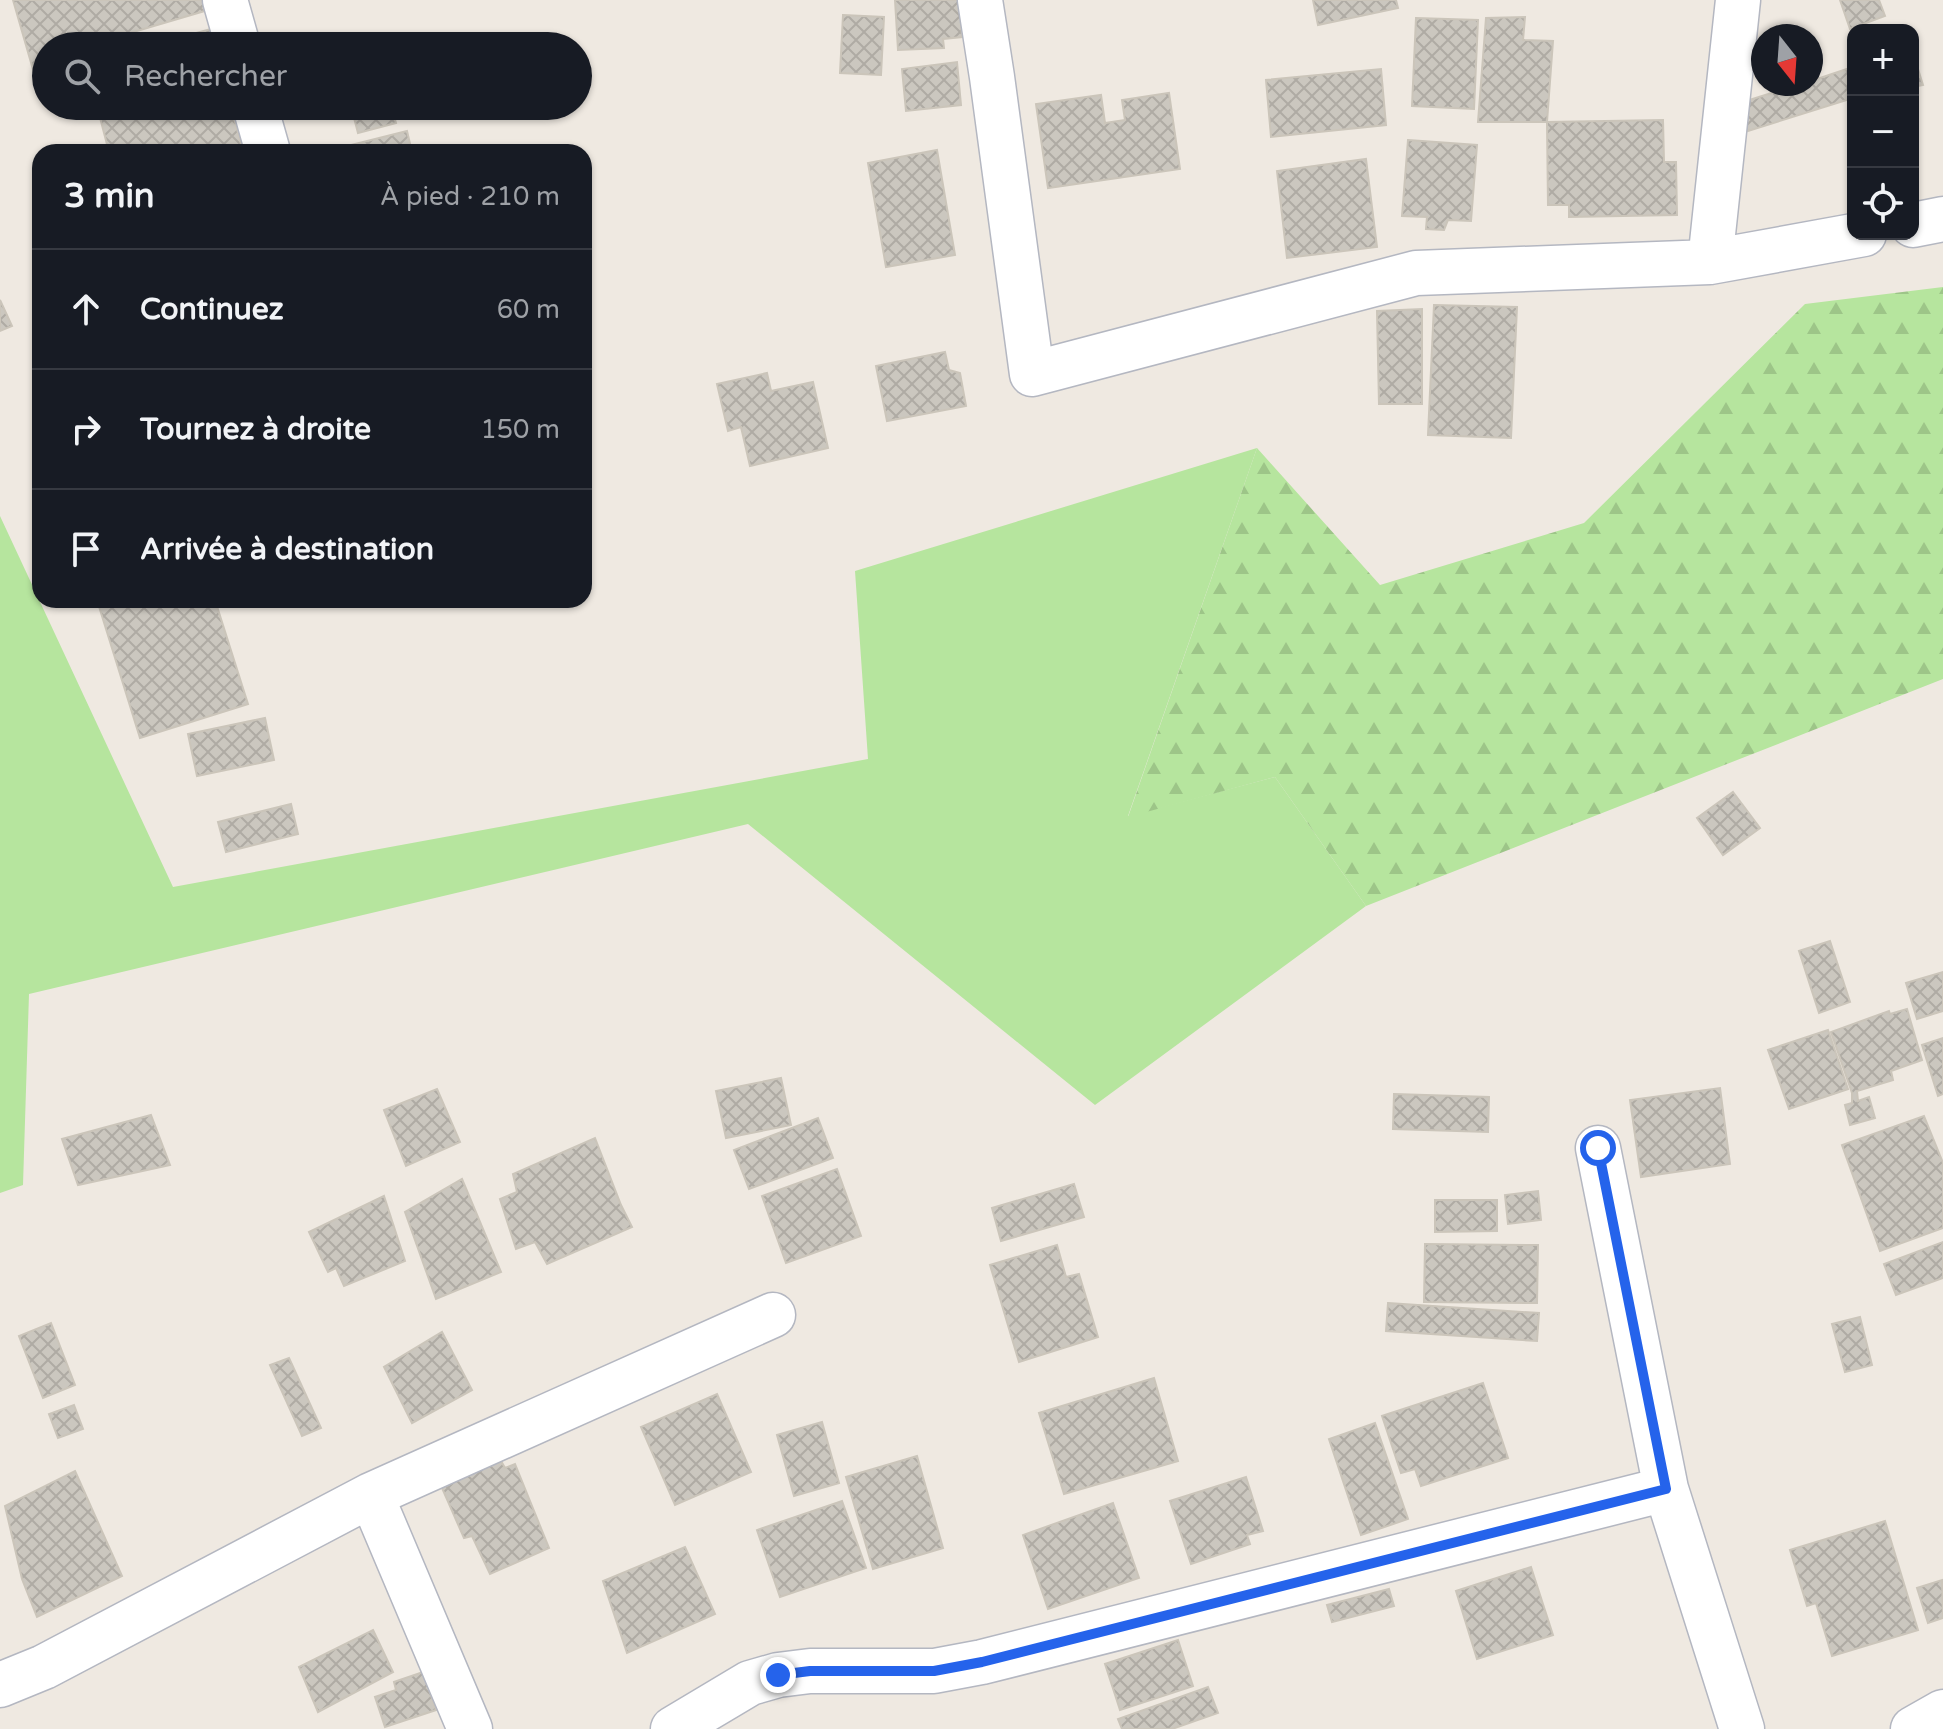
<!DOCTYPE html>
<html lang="fr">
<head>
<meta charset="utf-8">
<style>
	:root { --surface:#171b24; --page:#242831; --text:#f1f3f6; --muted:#9ea1a6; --line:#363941 }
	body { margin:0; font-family:"Varela Round",sans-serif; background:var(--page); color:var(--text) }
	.controls { position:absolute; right:24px; top:24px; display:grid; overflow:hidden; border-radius:16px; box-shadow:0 2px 6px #0004 }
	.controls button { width:72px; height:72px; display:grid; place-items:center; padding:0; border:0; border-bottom:2px solid var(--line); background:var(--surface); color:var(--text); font:40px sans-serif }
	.compass { position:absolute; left:1751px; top:24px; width:72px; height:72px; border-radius:50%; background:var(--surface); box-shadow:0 2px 6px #0004; rotate:163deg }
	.stop { position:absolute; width:24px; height:24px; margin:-18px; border:6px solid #2563eb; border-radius:50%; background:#fff }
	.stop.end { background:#2563eb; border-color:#fff; box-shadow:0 2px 8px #0008 }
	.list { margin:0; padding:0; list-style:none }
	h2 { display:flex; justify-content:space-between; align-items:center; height:104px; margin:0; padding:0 32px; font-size:34px }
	h2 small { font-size:26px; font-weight:400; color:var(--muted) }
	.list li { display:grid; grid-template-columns:52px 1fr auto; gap:24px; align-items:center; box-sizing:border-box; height:120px; padding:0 32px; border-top:2px solid var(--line) }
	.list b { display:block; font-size:30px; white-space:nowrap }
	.list em { font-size:26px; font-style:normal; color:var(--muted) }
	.icon { flex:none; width:44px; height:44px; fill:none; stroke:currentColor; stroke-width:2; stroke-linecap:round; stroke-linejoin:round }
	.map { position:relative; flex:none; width:1943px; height:1729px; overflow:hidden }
	.search { position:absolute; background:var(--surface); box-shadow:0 2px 6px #0004; left:32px; top:32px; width:560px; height:88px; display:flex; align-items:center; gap:20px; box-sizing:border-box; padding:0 28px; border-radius:44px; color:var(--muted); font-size:30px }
	.panel { position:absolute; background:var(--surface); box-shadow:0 2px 6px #0004; left:32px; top:144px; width:560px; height:464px; border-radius:24px }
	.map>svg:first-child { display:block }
	.grass { fill:#b6e59e }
	.forest { fill:url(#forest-firs) }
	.building { fill:url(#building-cross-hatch); stroke:#cbc5ba; stroke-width:2 }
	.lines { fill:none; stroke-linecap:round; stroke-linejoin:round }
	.minor-casing { stroke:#b4b7c1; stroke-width:47 }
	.minor { stroke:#fff; stroke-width:44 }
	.route { stroke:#2563eb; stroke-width:10 }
</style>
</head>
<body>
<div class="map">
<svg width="1943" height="1729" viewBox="0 0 1943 1729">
	<defs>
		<pattern id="forest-firs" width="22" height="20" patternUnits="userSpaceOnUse" patternTransform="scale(2)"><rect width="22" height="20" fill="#b6e59e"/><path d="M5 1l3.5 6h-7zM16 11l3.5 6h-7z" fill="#9dc588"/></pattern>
		<pattern id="building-cross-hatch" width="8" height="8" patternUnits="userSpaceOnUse" patternTransform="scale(2)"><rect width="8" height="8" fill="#cbc7bf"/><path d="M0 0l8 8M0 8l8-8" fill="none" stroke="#afaba4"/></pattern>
	</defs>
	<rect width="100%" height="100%" fill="#efe9e1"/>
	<!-- grass -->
	<path class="grass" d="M1257,448L1128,816L1275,777L1366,906L1095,1105L748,824L29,994L23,1185L0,1193V516L173,887L868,759L855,571Z"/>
	<!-- forest -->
	<path class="forest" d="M1943,287V679L1366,906L1275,777L1128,817L1257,448L1380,585L1584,523L1805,304Z"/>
	<!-- building -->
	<path class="building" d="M13,0H205L208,10L86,46H46V71L34,73Z
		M895,0H972L961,20L962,37L943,39L944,48L898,50Z
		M1313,0H1396L1398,8L1318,25Z
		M1840,0H1879L1885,16L1850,29Z
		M843,15L884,17L881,75L840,73Z
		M1525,17L1523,40L1553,41L1547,122H1478L1486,18Z
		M1416,18L1478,20L1474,109L1412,106Z
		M211,29L215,46H148Z
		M1913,53L1923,85L1913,87Z
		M957,62L961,105L906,111L902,69Z
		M1853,67V98L1748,131L1740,103L1800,84H1811V81Z
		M1381,69L1386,125L1271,137L1266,80Z
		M1169,93L1180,169L1048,188L1036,104L1101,95L1105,123L1125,120L1122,100Z
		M97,106H231L243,152H109Z
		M382,106H391L396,123L358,133L353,114Z
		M1663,120L1664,162H1676L1677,215L1569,217V205H1548L1547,122Z
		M407,131L412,152H327V151Z
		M1408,140L1477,145L1471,221L1448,220L1444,230L1426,229L1427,217L1402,216Z
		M937,150L955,255L886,267L868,163Z
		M1366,159L1377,247L1287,258L1277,171Z
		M0,300L12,326L0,331Z
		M1434,305L1517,307L1511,438L1428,435Z
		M1422,309V404H1379L1377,311Z
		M945,352L949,370L960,373L966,406L887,421L876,366Z
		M767,373L771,391L813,382L828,448L750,466L741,427L728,431L717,384Z
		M97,600H215L248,704L140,738Z
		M265,718L274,760L197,776L188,734Z
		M1733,792L1760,828L1723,855L1697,818Z
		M291,804L298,834L226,852L218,822Z
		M1830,941L1850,1002L1819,1013L1799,951Z
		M1943,972V1011L1917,1019L1906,983Z
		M1907,1009L1922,1060L1891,1071L1893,1080L1857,1091L1858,1101L1869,1097L1875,1118L1850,1125L1845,1105L1852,1103V1093L1831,1032L1889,1011L1890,1014Z
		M1828,1030L1848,1089L1789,1109L1768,1050Z
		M1943,1038V1094L1938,1096L1922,1045Z
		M781,1078L791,1125L726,1138L716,1091Z
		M1720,1088L1730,1164L1641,1177L1630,1100Z
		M437,1089L460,1142L406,1166L384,1110Z
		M1394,1094L1489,1097L1488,1132L1393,1129Z
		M151,1115L170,1165L78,1185L62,1139Z
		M1924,1116L1943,1163V1228L1880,1251L1842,1145Z
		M818,1118L833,1158L749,1189L734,1150Z
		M595,1138L621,1205L632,1227L547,1264L535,1242L516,1249L500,1199L517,1192L513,1174Z
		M837,1169L861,1236L786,1263L762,1196Z
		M462,1179L501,1272L436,1299L405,1212Z
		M1074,1184L1084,1217L1001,1241L992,1208Z
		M1538,1191L1541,1220L1508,1224L1505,1195Z
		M384,1196L405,1261L344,1286L336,1268L328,1272L309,1232Z
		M1435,1200H1497V1231L1435,1232Z
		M1943,1242V1278L1896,1295L1884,1264Z
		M1425,1244L1538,1245L1537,1303L1424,1302Z
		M1057,1245L1066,1277L1079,1274L1098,1337L1019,1362L990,1265Z
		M1388,1303L1539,1313L1537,1341L1386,1331Z
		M1860,1317L1872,1365L1845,1372L1832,1324Z
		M51,1323L75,1385L43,1398L19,1336Z
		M442,1332L472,1390L412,1423L384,1367Z
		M289,1358L321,1428L302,1436L270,1365Z
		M1154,1378L1178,1461L1064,1494L1039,1413Z
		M1483,1383L1508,1458L1421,1486L1415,1469L1401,1473L1382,1416Z
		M717,1394L751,1472L675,1505L641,1427Z
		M74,1405L83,1429L58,1438L49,1414Z
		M822,1422L839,1483L794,1496L777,1435Z
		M1375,1423L1408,1519L1361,1535L1329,1439Z
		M917,1456L943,1548L873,1569L846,1477Z
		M500,1459L505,1468L515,1464L549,1548L490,1574L472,1536L464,1538L442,1488Z
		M75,1471L122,1576L37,1617L22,1579L5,1506Z
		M1246,1477L1263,1531L1247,1535L1250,1544L1191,1564L1170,1501Z
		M842,1501L866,1568L780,1597L757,1530Z
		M1113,1503L1139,1578L1048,1609L1023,1535Z
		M1885,1521L1918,1630L1832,1656L1816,1603L1807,1606L1790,1550Z
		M685,1547L715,1614L627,1653L603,1581Z
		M1531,1567L1553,1635L1477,1659L1456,1591Z
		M1942,1580L1943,1618L1928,1623L1917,1588Z
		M1389,1589L1394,1606L1332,1622L1327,1605Z
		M373,1630L393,1672L318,1712L299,1667Z
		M1178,1640L1193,1686L1120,1710L1105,1664Z
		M423,1672L436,1710L385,1727L375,1697L396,1690L394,1682Z
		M1208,1687L1218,1713L1172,1729H1122L1118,1719Z"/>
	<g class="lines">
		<!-- minor casing -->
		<g class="minor-casing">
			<path id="minor" d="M225,0L238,46
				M980,0L992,77L1032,374L1416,273L1710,262L1864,234
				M255,106L268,152
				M1913,225L1943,219
				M1710,262L1738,0
				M1598,1148L1666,1489L1742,1729
				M371,1495L470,1729
				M0,1685L44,1667L371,1495L773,1315
				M673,1729L750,1683L778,1675L810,1671H934L982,1662L1666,1489
				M1913,1729L1943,1712"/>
		</g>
		<!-- minor -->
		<use href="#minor" class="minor"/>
	</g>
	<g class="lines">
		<!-- route -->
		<path class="route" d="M778,1675L810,1671H934L982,1662L1666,1489L1598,1148"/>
	</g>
</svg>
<div class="controls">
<button>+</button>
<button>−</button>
<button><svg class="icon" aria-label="locate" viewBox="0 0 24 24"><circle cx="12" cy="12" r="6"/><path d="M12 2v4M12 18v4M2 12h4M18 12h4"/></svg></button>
</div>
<svg class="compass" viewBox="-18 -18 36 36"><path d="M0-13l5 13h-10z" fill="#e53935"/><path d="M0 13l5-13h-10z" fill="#9ea1a6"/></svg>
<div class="stop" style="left:1598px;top:1148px"></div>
<div class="stop end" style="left:778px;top:1675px"></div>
<div class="search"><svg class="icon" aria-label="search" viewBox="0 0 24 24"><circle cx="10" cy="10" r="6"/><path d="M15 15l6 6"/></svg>Rechercher</div>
<section class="panel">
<h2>3 min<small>À pied · 210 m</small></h2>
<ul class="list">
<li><svg class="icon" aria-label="ahead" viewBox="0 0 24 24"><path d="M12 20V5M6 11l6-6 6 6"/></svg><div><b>Continuez</b></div><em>60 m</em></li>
<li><svg class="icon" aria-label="right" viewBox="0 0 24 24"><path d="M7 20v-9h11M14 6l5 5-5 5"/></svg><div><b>Tournez à droite</b></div><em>150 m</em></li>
<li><svg class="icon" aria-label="arrive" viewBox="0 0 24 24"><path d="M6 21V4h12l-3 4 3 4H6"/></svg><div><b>Arrivée à destination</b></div></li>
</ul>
</section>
</div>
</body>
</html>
